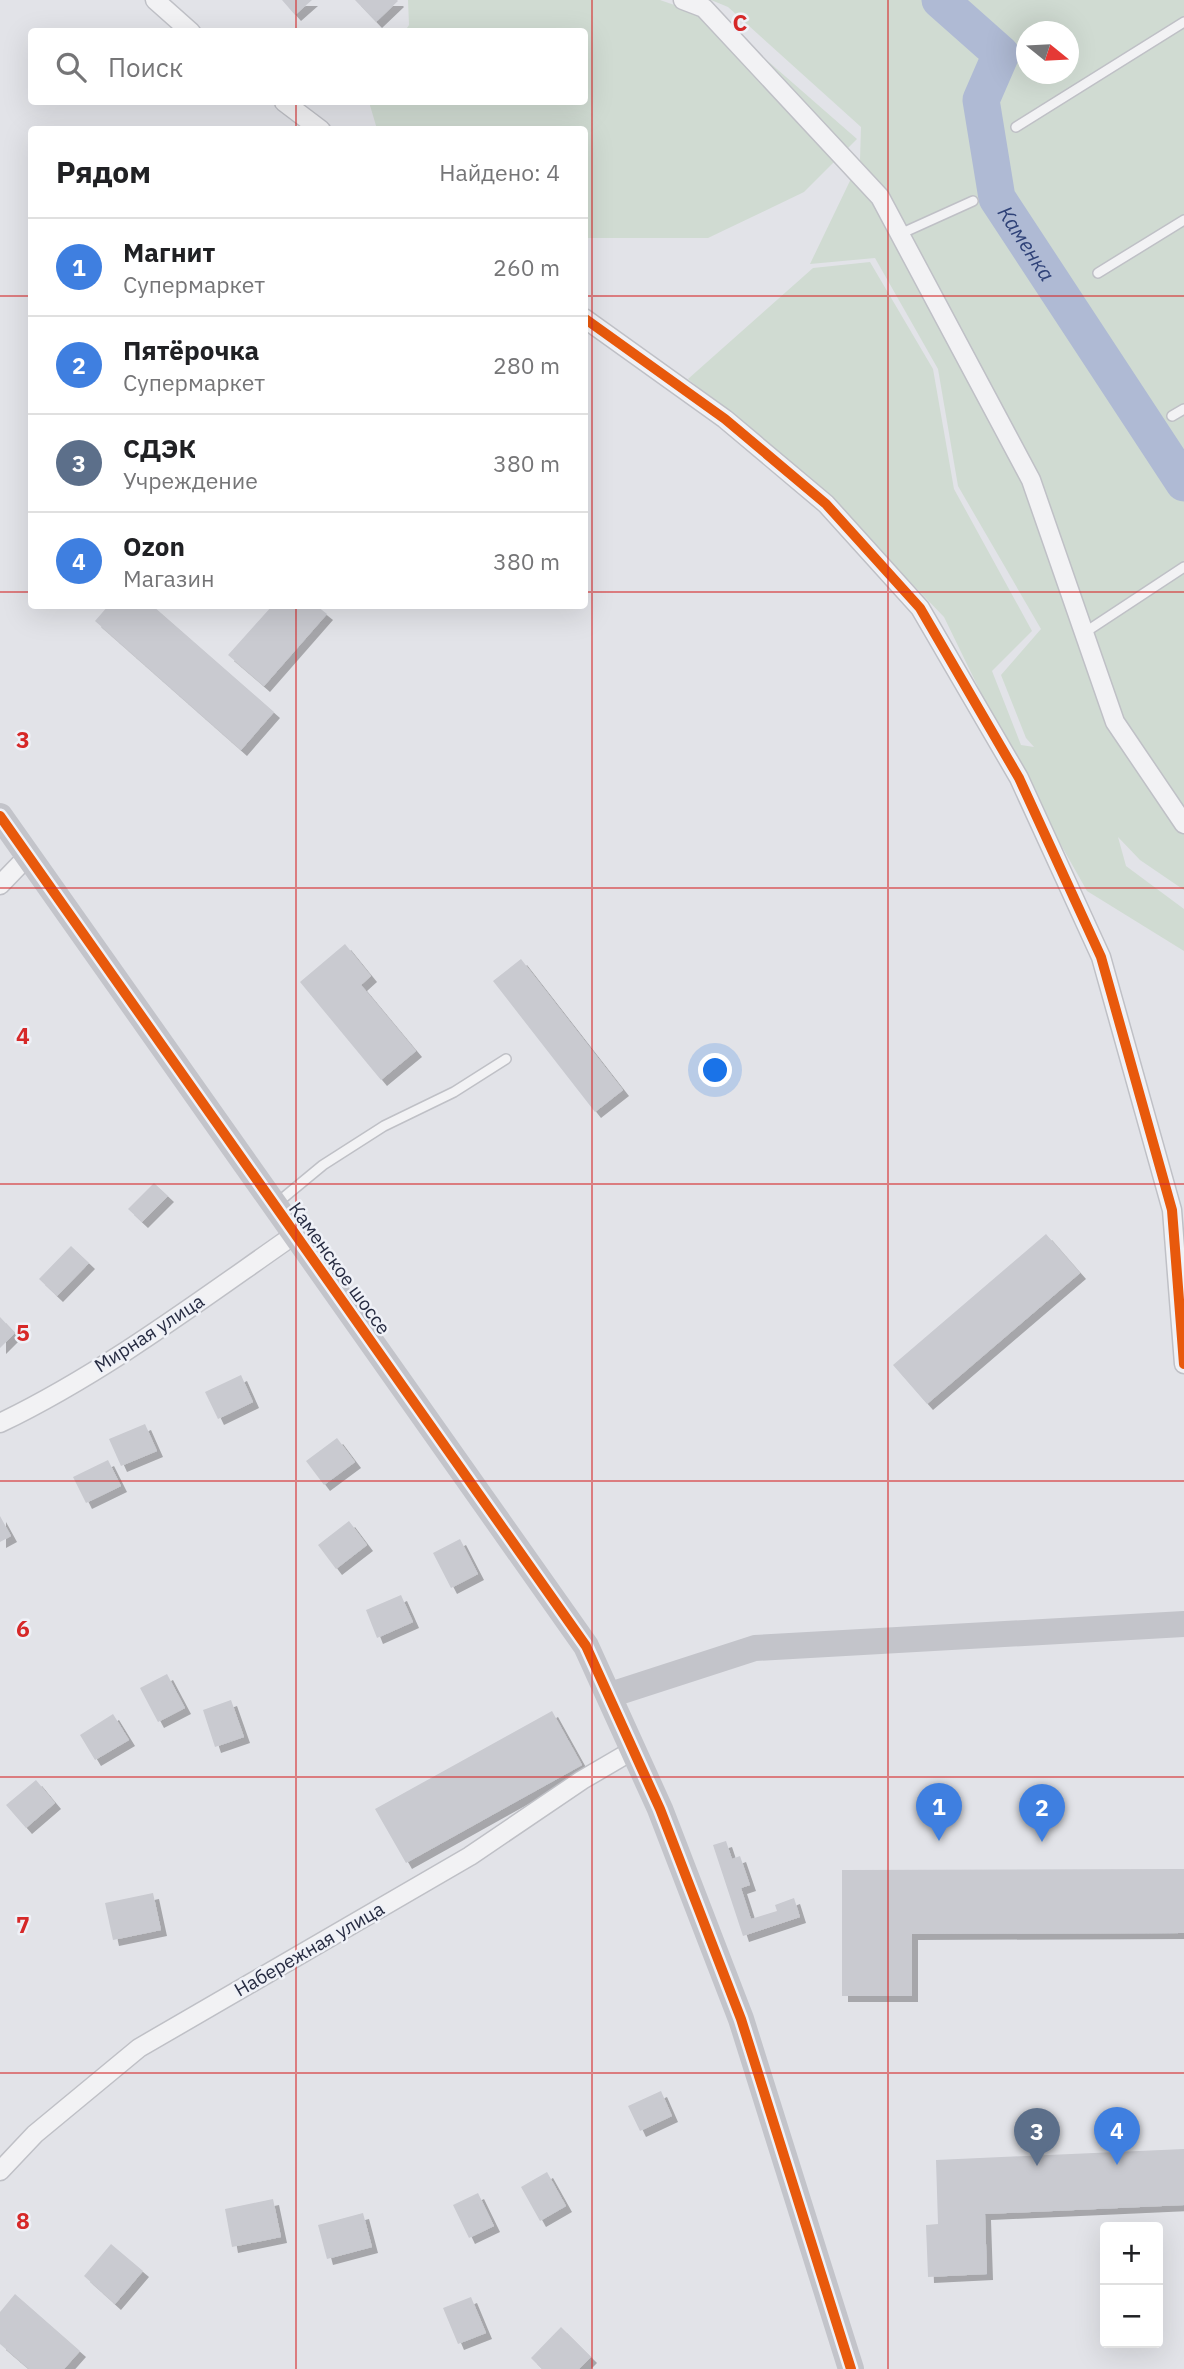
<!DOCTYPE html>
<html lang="ru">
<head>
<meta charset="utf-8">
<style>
	:root { --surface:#fff; --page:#f6f6f6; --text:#202124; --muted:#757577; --line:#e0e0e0; --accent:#7c3aed }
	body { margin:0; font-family:"IBM Plex Sans",sans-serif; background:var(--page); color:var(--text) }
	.controls { position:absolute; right:21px; bottom:21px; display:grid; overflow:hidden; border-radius:7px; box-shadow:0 7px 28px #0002 }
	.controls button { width:63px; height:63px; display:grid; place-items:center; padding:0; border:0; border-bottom:2px solid var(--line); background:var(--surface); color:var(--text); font:35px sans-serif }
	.compass { position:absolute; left:1016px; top:21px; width:63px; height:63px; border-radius:50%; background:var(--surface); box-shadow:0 7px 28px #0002; rotate:108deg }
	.you { position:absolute; left:716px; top:1071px; width:24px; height:24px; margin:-18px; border:5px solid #fff; border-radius:50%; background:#1a73e8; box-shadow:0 0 0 10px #1a73e833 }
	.badge { display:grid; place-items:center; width:46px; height:46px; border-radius:50%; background:var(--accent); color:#fff; font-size:23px; font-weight:700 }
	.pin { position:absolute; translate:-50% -58px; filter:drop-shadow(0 2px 4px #0008) }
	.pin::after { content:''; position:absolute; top:37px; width:24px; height:21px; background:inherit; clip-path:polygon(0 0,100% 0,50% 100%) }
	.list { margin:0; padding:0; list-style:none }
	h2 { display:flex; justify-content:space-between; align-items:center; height:91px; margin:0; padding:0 28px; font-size:30px }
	h2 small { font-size:23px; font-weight:400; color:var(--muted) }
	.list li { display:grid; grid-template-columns:46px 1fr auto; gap:21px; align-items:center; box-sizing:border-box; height:98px; padding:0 28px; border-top:2px solid var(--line) }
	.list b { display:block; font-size:26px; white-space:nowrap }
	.list p { margin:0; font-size:23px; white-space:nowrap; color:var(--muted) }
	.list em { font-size:23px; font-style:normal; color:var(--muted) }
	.icon { flex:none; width:38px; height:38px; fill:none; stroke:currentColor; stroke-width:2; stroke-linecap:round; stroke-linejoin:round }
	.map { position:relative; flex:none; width:1184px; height:2369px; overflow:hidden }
	.search { position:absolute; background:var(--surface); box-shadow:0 7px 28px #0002; left:28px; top:28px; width:560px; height:77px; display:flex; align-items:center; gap:18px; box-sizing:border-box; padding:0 24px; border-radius:7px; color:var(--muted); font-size:26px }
	.panel { position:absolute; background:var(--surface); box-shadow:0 7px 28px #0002; left:28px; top:126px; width:560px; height:483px; border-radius:7px }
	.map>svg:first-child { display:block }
	.green { fill:#d0dbd2; fill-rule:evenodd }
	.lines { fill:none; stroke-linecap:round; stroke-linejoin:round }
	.river { stroke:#afbad4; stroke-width:37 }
	.building { fill:#c9cad0; filter:url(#shadow) }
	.lane-casing { stroke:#bfc0c6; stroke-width:12 }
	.street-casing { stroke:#bfc0c6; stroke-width:21 }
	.lane { stroke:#f2f2f4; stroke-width:9 }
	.street { stroke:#f2f2f4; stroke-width:18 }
	.secondary { stroke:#c3c4ca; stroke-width:26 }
	.cycleway-casing { stroke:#eff1f7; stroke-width:15 }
	.cycleway { stroke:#e8590c; stroke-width:10 }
	.grid { fill:none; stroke:#d62828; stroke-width:2; stroke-opacity:0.55 }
	.labels { text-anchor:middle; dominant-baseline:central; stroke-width:5; stroke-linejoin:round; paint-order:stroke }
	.street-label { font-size:19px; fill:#272c42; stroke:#eff1f7 }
	.water-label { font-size:21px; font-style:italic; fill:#2f4278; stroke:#eff1f7 }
	.grid-label { font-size:23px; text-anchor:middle; font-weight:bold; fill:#d62828; stroke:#eff1f7; stroke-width:5; stroke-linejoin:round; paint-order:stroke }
</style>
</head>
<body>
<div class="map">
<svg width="1184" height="2369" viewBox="0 0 1184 2369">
	<defs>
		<filter id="shadow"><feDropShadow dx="6" dy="6" stdDeviation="0" flood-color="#0004"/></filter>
	</defs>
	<rect width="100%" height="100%" fill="#e2e3e8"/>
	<!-- green -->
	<path class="green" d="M408,0H660L723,22L857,139L804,192L708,238H585L584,130L377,129L369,102H584V32L405,31L409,25Z
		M711,0H927L989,54L971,99L985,197L1184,498V890L1140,860L1118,837L1126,866L1184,909V951L1087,891L1017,767L944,617L816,484L688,379L813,268L870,262L933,369L954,489L1032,631L992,671L1021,745L1034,747L1026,738L1001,675L1041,629L958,486L938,369L875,258L810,264L860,160L861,127L728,7Z
		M953,0H1184V460L1007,196L993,104L1012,49ZM1026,32H1068V74H1026Z"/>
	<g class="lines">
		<!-- river -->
		<path class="river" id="s1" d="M940,0L1001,54L981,100L997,198L1184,483"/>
	</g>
	<!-- building -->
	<path class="building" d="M282,0H312L295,15Z
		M355,0H397L398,1L376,22Z
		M108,606H153L274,712L241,750L95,621Z
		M272,606H317L327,614L264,686L228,655Z
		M345,944L371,976L361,985L416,1051L381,1080L300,982Z
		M521,959L623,1090L595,1112L493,981Z
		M154,1183L168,1196L142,1222L128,1209Z
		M1046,1234L1080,1273L927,1404L893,1365Z
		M71,1246L89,1263L57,1296L39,1279Z
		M0,1317L15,1333L0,1348Z
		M241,1375L253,1402L218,1419L205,1392Z
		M145,1424L157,1451L121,1466L109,1439Z
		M337,1438L355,1462L324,1485L306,1461Z
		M108,1460L121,1486L86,1503L73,1477Z
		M0,1516L11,1536L0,1542Z
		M349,1521L367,1545L336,1569L318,1545Z
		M460,1539L478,1574L451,1588L433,1553Z
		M401,1595L413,1622L377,1638L366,1610Z
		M167,1674L185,1708L158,1722L140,1688Z
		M231,1700L244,1737L215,1747L203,1710Z
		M552,1711L582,1765L406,1863L375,1809Z
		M113,1714L129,1740L95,1760L80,1735Z
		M36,1780L55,1803L26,1828L6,1805Z
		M726,1841L732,1859L740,1856L750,1885L741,1888L751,1919L777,1911L775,1905L794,1898L800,1917L743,1936L713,1845Z
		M1184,1869V1933L912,1934V1996H842V1870Z
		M153,1893L161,1930L113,1940L105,1903Z
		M661,2091L672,2116L640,2131L628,2106Z
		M1184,2149V2205L985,2214L987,2274L928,2277L926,2225L938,2224L936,2160Z
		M547,2172L566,2206L540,2221L521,2187Z
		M478,2193L494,2226L469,2238L453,2205Z
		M273,2199L281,2237L232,2247L225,2209Z
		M363,2213L372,2247L327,2259L318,2225Z
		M111,2244L143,2271L115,2304L84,2276Z
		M15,2294L80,2351L64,2369H29L0,2344V2312Z
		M471,2297L486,2333L458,2344L443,2308Z
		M561,2327L591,2357L579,2369H542L531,2358Z"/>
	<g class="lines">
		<!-- lane casing -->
		<g class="lane-casing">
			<path id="lane" d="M1016,127L1184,22
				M900,234L973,201
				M1098,273L1184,220
				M1172,416L1184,409
				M1084,633L1184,567
				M277,1203L323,1165L384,1126L454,1092L506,1059"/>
		</g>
		<!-- street casing -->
		<g class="street-casing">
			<path id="street" d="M155,0L191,32
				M683,0L704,8L880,197L1031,480L1115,722L1184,824
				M284,102L321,130
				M584,318L725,419L826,504L920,608L1019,778L1101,957L1172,1210L1184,1364
				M0,885L27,857
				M0,1423C104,1373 199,1301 294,1235
				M0,2171L35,2134L139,2048L470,1856L582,1780L635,1749"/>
		</g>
		<!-- lane -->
		<use href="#lane" class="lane"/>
		<!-- street -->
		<use href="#street" class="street"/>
		<!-- secondary -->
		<path class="secondary" d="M0,816L586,1646L660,1809L741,2019L851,2369
			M610,1695L755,1648L1184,1624"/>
		<!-- cycleway casing -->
		<g class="cycleway-casing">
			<path id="cycleway" d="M584,318L725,419L826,504L920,608L1019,778L1101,957L1172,1210L1184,1364
				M0,816L586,1646L660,1809L741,2019L851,2369"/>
		</g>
		<!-- cycleway -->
		<use href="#cycleway" class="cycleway"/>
	</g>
	<!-- grid -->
	<path class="grid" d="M296,0V32M592,0V2369M888,0V2369M296,102V130M0,296H32M584,296H1184M0,592H32M584,592H1184M296,606V2369M0,888H1184M0,1184H1184M0,1481H1184M0,1777H1184M0,2073H1184"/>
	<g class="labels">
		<!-- street labels -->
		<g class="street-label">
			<text transform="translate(340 1268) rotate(54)">Каменское шоссе</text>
			<text transform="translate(149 1333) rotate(-33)">Мирная улица</text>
			<text transform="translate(309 1949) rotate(-30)">Набережная улица</text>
		</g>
		<!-- water labels -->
		<g class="water-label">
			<text stroke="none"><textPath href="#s1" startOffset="285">Каменка</textPath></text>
		</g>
	</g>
	<g class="grid-label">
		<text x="740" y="31">C</text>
		<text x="23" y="748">3</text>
		<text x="23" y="1044">4</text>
		<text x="23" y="1341">5</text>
		<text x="23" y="1637">6</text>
		<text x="23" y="1933">7</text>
		<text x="23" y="2229">8</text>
	</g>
</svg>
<div class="controls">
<button>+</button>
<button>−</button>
</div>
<svg class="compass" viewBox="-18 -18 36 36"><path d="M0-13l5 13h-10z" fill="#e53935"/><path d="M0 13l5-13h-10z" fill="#757577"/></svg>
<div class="you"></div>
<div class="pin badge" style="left:939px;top:1841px;background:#3f7fe0">1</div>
<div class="pin badge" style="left:1042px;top:1842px;background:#3f7fe0">2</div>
<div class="pin badge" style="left:1037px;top:2166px;background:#5c6f8a">3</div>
<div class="pin badge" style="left:1117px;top:2165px;background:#3f7fe0">4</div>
<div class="search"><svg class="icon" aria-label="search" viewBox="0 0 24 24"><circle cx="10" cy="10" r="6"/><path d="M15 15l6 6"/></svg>Поиск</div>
<section class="panel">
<h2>Рядом<small>Найдено: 4</small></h2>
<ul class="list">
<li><span class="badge" style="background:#3f7fe0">1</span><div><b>Магнит</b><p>Супермаркет</p></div><em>260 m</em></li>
<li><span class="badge" style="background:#3f7fe0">2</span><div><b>Пятёрочка</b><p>Супермаркет</p></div><em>280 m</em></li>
<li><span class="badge" style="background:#5c6f8a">3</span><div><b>СДЭК</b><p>Учреждение</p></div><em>380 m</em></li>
<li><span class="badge" style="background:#3f7fe0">4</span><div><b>Ozon</b><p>Магазин</p></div><em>380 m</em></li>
</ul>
</section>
</div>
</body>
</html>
